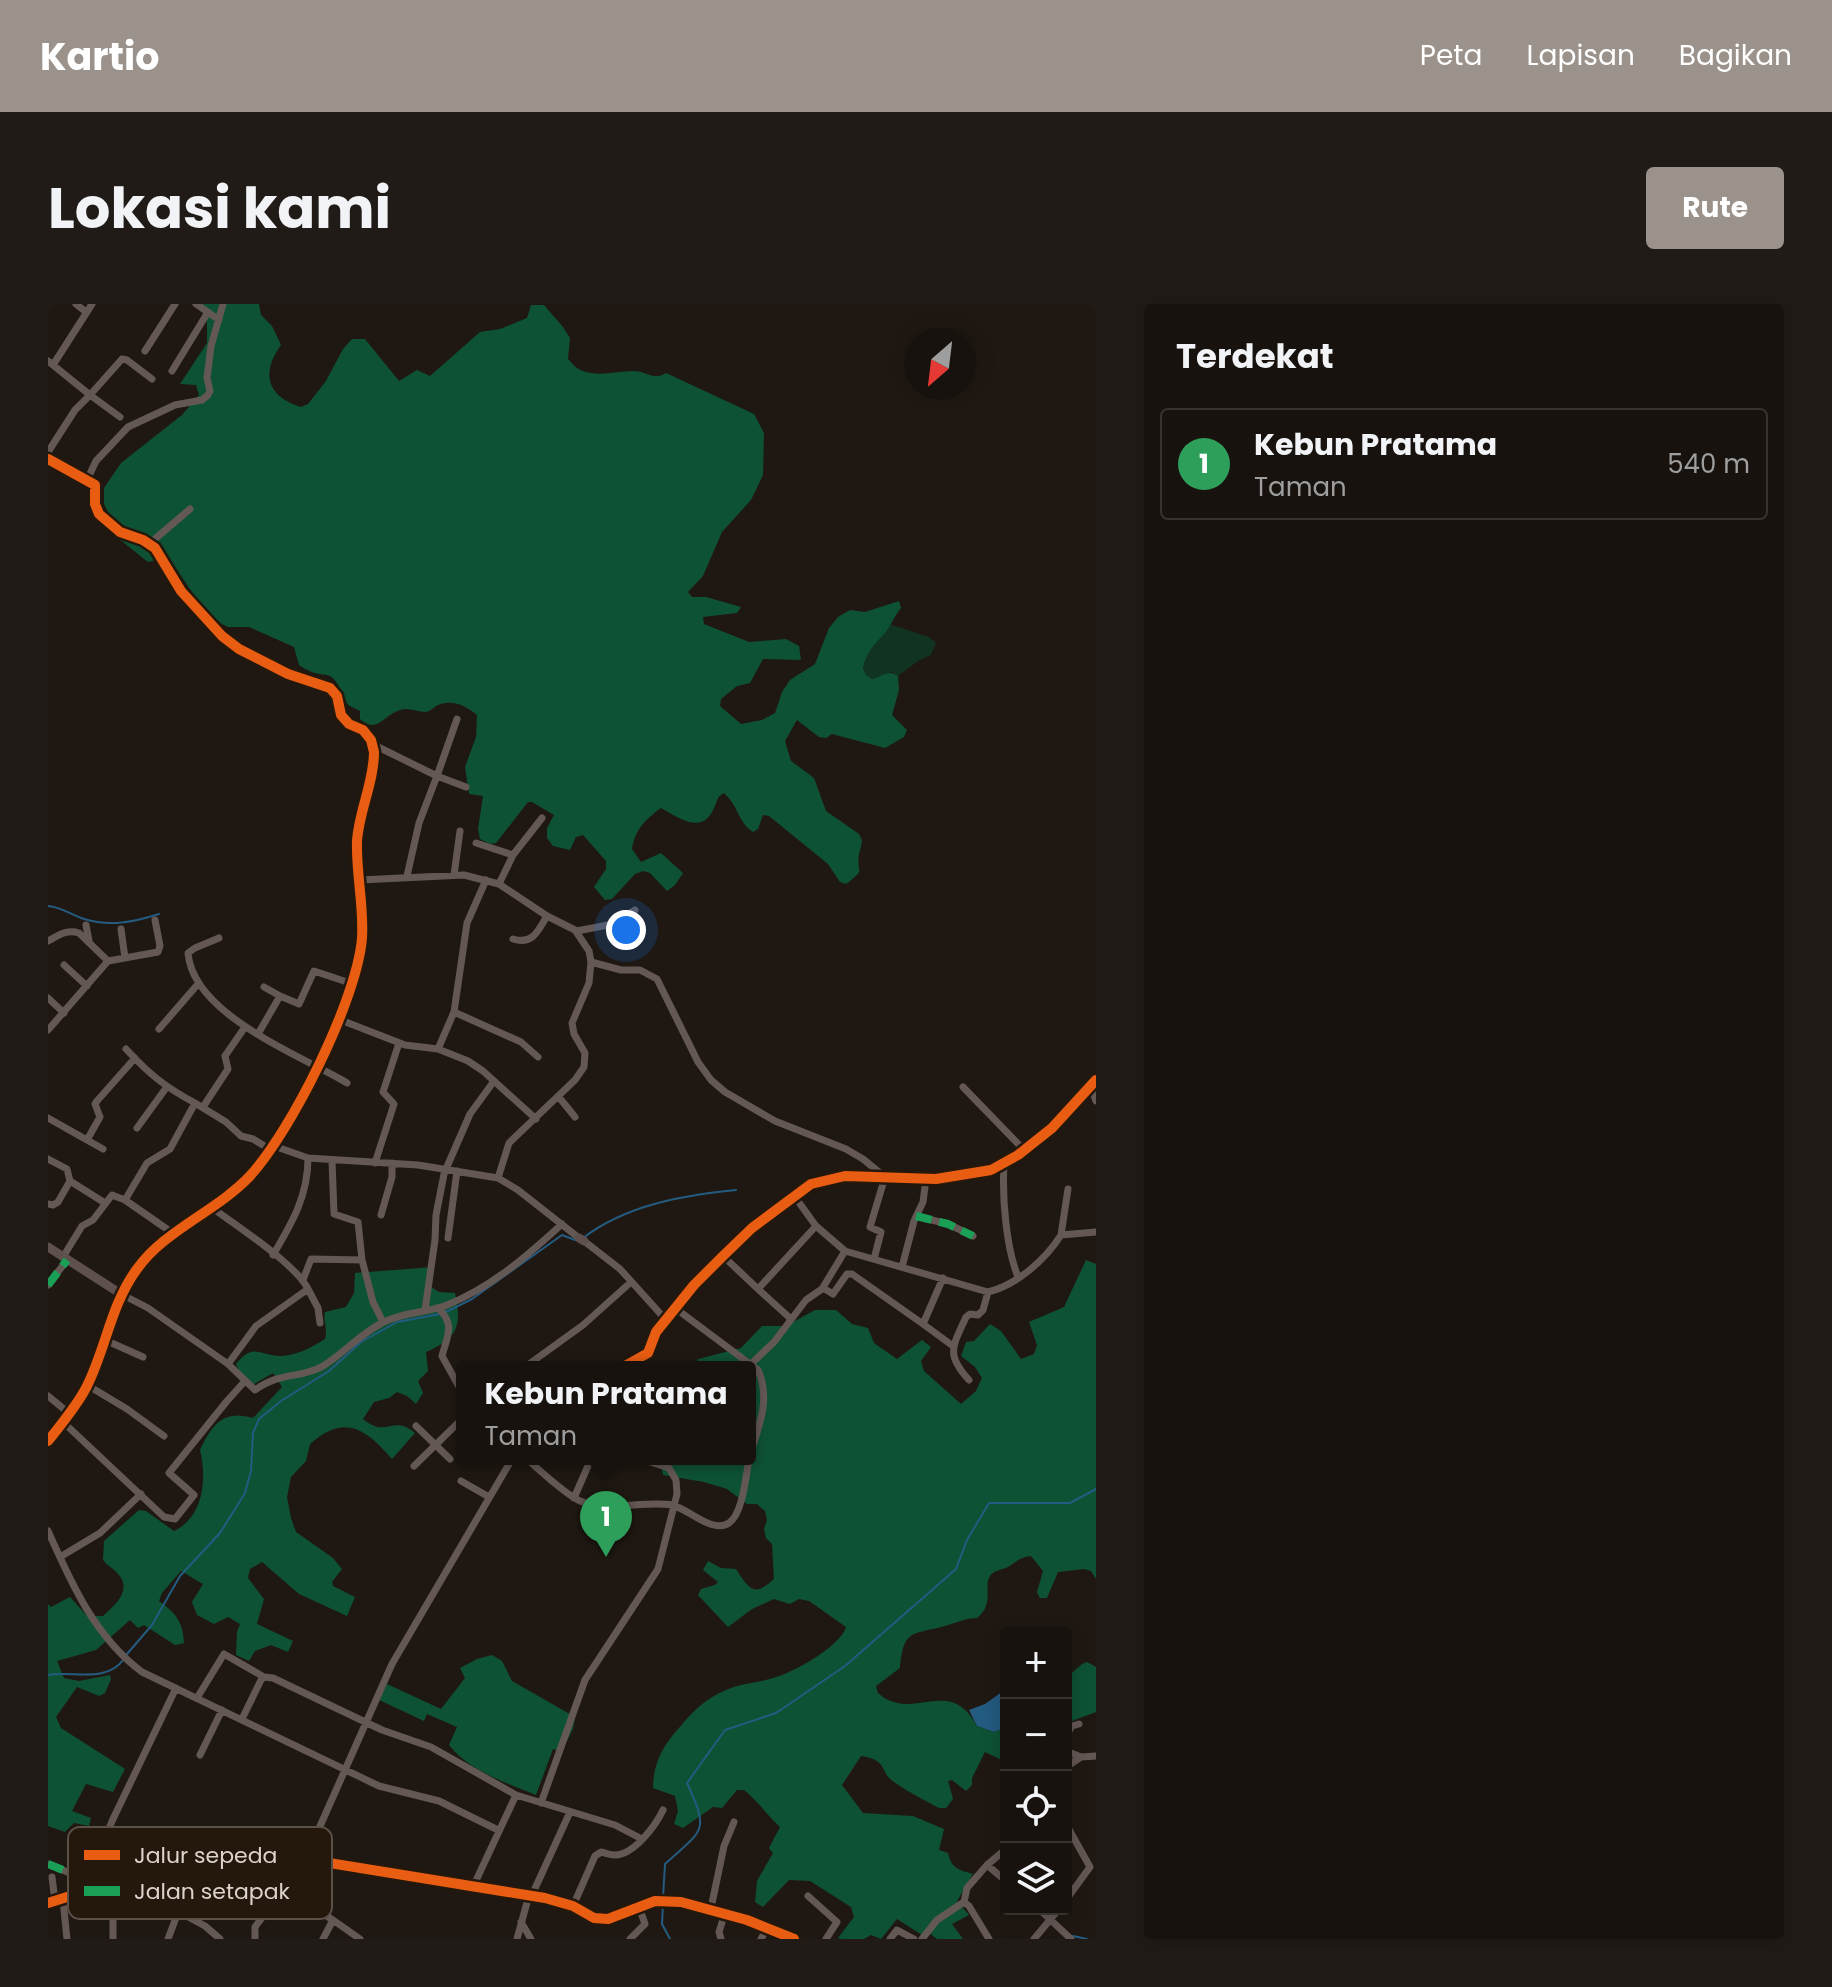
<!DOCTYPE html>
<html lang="id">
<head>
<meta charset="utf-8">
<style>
	:root { --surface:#17120e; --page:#201b17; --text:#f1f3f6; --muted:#9e9e9e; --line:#36322e; --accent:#9a928b }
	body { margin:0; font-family:Poppins,sans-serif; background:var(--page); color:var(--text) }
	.controls { position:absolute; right:24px; bottom:24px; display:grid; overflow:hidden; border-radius:8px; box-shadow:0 4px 20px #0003 }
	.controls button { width:72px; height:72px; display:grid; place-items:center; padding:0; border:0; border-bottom:2px solid var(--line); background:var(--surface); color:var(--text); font:40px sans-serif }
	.compass { position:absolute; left:856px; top:24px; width:72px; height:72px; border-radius:50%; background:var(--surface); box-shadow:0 4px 20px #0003; rotate:208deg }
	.you { position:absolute; left:578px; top:626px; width:28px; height:28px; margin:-20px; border:6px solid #fff; border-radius:50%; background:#1a73e8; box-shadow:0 0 0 12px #1a73e833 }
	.badge { display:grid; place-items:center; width:52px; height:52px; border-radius:50%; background:var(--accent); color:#fff; font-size:26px; font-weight:700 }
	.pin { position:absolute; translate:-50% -66px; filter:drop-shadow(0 2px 4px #0008) }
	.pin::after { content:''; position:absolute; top:42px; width:28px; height:24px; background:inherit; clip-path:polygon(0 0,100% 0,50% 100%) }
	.popup { position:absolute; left:408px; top:1057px; width:300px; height:104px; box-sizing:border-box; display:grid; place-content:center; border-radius:8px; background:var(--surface); filter:drop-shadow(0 2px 6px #0005); font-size:26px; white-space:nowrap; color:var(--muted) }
	.popup b { font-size:30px; color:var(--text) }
	.popup::after { content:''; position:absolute; left:50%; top:100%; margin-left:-16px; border:16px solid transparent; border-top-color:var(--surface) }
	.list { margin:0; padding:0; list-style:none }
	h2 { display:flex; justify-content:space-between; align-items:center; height:104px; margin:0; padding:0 32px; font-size:34px }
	h2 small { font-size:26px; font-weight:400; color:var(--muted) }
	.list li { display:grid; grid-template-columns:52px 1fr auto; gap:24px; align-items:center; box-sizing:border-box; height:112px; margin:0 16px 16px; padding:0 16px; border:2px solid var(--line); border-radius:8px }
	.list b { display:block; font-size:30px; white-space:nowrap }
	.list p { margin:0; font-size:26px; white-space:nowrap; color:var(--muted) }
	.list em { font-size:26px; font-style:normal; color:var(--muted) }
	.icon { flex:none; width:44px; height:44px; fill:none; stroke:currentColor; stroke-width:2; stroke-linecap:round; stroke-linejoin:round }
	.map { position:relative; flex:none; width:1048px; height:1635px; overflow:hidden; border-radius:8px }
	header { display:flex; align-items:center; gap:48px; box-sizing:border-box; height:112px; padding:0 40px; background:var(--accent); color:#fff }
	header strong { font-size:38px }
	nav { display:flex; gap:44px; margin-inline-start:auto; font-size:28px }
	.intro { display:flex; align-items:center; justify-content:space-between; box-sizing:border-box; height:192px; padding:0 48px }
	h1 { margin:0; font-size:56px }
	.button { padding:20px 36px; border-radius:8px; background:var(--accent); color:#fff; font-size:28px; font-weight:700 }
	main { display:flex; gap:48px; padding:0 48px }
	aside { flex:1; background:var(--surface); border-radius:8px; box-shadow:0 4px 20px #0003 }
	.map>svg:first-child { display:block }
	.green { fill:#132 }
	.forest { fill:#0e5235 }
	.water { fill:#245b80 }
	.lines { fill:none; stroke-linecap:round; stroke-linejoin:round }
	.stream { stroke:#245b80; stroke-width:2 }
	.street { stroke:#645855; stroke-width:7 }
	.secondary { stroke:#5d504d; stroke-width:9 }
	.quiet { stroke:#1a9f57; stroke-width:8; stroke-dasharray:16 8; stroke-linecap:butt }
	.cycleway-casing { stroke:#24180d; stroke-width:15 }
	.cycleway { stroke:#e95d12; stroke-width:10 }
	.key { fill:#24180d; stroke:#5b5046; stroke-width:2 }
	.key-label { font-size:22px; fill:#dcd3cc }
</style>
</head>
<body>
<header>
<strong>Kartio</strong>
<nav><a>Peta</a><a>Lapisan</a><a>Bagikan</a></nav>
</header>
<div class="intro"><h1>Lokasi kami</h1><a class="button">Rute</a></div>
<main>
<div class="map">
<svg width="1048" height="1635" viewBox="0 0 1048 1635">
	<rect width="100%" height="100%" fill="#1f1812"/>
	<!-- green -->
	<path class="green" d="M841,320L881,333L888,339L883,351L870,357L850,372L844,368L824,375L818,371L815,365C818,355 820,345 827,337C834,330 837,330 841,320Z"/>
	<!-- forest -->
	<path class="forest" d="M151,0H211L213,11L224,22L233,41C212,70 220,93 253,103L260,100L278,77L295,45L304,35H317L351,77L369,66L382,72L432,28L452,25L479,14L483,1H496L515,23L522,34L520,55C525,60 528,65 535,67C551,73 570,67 587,67C600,68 606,77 618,69L706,110L716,129L715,171L703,196L674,228L655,272L640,288L644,293H658L693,303L689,309L655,313L656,320L701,338L738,335L751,342L753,356L715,355L702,379L689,382L673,395L672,402L693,420L714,416L727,409L734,388L742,376L767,360L781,324L790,313L802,306L817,308L851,297L853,304C846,312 841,326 835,331C824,343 819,348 815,364L818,371L824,375C835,372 840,365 850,372L851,386L844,411L859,426L856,433L837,444L784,430L778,434L771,433L749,416L737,437L743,457L766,474L778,507L811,530L814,536C814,541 812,545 811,550C808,570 819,564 798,580L792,578L780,560L721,512L715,511L710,525L705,528C690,518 691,503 676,489C668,493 670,496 666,504C655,531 632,515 613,504C598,515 587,525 584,545L593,558L613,549L635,569L627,581L619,587L602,569L595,567L587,570L564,595L557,596L546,583L558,565V557L535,531L528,533L522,546L505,542L499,534V524L506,511L484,498H480L448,539L442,540L432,535L430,525L435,492L421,490L417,463L428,433L429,411C418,402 405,395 390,401C386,403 383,407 378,408C369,408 361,403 352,406C335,411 329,431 312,415V407L300,401C280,354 282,382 251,361L246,343L201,323H180L174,320L154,303L123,257L116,254L100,258L66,231L64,216L56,200V184L73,159L134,111L151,91L148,81L132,80L159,39V18Z
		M1038,956L1048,960V1275L1043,1267L1036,1265L1010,1268L999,1294H992L989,1288L995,1267L983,1252C972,1253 968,1258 960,1263C954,1266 946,1266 942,1272C935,1283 947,1299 929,1314C917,1314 908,1319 897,1322C864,1331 856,1324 852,1364L828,1382L830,1389C865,1420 901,1370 929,1422L946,1428L958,1423V1458L937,1448L924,1474V1481L918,1487L904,1476L900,1477L905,1495L898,1504H891C876,1496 860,1488 846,1478C831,1468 841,1456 813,1452L794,1481L815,1509L865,1512L896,1525L891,1546L900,1549C903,1564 911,1566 925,1570L909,1597L921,1611L904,1620L915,1635H889L880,1628L874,1631L849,1615L833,1635L823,1631L816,1635H793L790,1634L806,1613L803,1603L762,1577L741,1576L715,1603L707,1598L709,1577L725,1549L721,1544L732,1523C718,1510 712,1499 696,1486H689L674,1504L665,1503L635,1524L626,1520L630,1507L627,1492L605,1484C605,1460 615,1441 631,1424C645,1407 657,1395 678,1386C693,1379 710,1379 725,1374C745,1369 793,1342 798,1323L761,1297L751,1295L742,1300L726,1295L704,1305L680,1323L650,1291L653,1285L667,1281L670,1278L655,1266L660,1257L673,1264L688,1265C701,1285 706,1294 726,1275L724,1240L718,1234L716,1225L719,1216L717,1207L709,1200H699L679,1185L656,1178L615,1171L612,1155H702V1063H644L650,1055L693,1044L714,1022H738L767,1006H788L804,1020L820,1024L826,1039L849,1055L874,1036L883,1043L873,1057L876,1067L913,1100L928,1087L934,1074L927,1063L913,1052L918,1038L926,1037L942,1020L953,1027L973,1055L986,1050L989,1041L981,1018L1016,1003Z
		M386,963L383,983L391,988L407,989C414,1022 410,1034 378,1048L380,1067L370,1077L375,1089L368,1100L359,1092L349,1088L341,1094L326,1098L315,1115C339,1135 344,1110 367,1129L344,1155C318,1125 297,1109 262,1140L258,1157L243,1173L239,1193L243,1214L248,1228L285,1254L294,1265L284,1278L285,1282L307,1293L299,1312L251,1290L214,1258L202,1265L200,1274L216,1295L209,1320L245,1337L240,1348L223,1341L207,1347L201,1357L188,1351L189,1328L192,1320L180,1313L166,1320L149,1311L144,1298L155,1280L133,1267L114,1289L111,1297C128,1309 135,1318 136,1339L127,1341L96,1321L90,1324L82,1316L48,1346L9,1357L16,1374L31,1377L62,1371L63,1375L57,1389L51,1392L29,1383L8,1413L13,1424L77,1465L65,1488L38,1480L24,1507L43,1514L41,1522L26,1519L17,1528L0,1522V1300L3,1303L22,1293L39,1312H55C67,1301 84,1287 71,1271C66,1264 60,1263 55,1256L56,1237L91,1206L98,1207L126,1227C156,1213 159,1174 152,1146C164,1120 176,1105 205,1114L234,1083L225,1069L206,1080L191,1067L188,1060C206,1037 213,1053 234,1052C250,1051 264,1043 277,1035C280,1025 275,1018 277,1008L298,1003L306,989L307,969Z
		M444,1351L454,1357L464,1377L527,1413L525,1425L513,1448L505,1445L488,1491C459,1479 421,1467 401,1441L409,1423L379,1410L376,1417L331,1396L339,1380L393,1405L417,1374L412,1364L429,1355Z
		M1039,1358L1048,1363V1408L1024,1417L1018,1423V1374L1034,1360Z"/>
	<!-- water -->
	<path class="water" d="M958,1385V1423L946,1428L929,1422L921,1406L937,1400Z"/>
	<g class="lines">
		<!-- stream -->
		<path class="stream" d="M0,602C14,603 23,611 36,615C62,623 86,618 111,610
			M535,934C578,901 636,891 688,886
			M398,1008L424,995L514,931L527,936
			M79,1350L104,1321L132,1272L172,1229L197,1189L203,1167L205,1129L211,1115L233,1097L281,1067L313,1038L349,1018L392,1010
			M0,1371C24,1366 58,1380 76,1355
			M615,1593L617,1560C655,1525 662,1529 639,1479L677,1426L728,1409L797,1362L908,1265L919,1236L941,1199H1022L1048,1185
			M615,1600L614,1620L622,1635
			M1025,1632L1039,1635"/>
		<!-- street -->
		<path class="street" d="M28,0L38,8
			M148,0L171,16
			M97,47L127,0
			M0,57L42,91L27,106L0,148
			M5,61L44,0
			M124,67L160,8
			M72,113L42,91L74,55L79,56L104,75
			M0,155L47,181V200L51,210L72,228L95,236L107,244L133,287L174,332L191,345L240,370L282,384L289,392L293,411L301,420L315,426L323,436L326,448C326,478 311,507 309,537C308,570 316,601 314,634C309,696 243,828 201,873C167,908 117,926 89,965C63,1000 58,1044 39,1082C29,1102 14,1119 0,1137
			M39,176L48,157L80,123L127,101L154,96L160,91L162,87L159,74L163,42L175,0
			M101,240L142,205
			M409,415L389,472L418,483
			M324,440L389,472L371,519L359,572
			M428,539L465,551
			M406,571L412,527
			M312,576L416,571L451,580L499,612L527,626L541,647L543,658L541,679L524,719L526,730L537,749L536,763L527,776L461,839L450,874
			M451,580L465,551L494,514
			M38,621L41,637
			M73,625L77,654
			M529,627L565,620L587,606
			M171,634L147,644L140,649C145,711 252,751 299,779
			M465,635C485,641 490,627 499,612
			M0,637C11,631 19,625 31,629L60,657L0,726
			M60,657L110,648L112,642L107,616
			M543,658L573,666H592L609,675L650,758L663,776L677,788L727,817L798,845L815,855L837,873L822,923L833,928L826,955
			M16,661L39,682
			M216,683L232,692
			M0,694L16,709
			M406,708L419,619L438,576
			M290,715L357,741L390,745L420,757L435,767L488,815
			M111,725L150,680
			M210,730L232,692L251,700L266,667L305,680
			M78,745C101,770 117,783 147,799
			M390,745L406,708L473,738L490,753
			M1042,781L1048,797
			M915,783L976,846
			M510,792L527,813
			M155,803L180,765L177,752L197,723
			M0,814L39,836L52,813L47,800L49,797L87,754
			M89,824L118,784
			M39,836L55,845
			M226,842L260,854L370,861L450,874L470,886L531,934
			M0,855L19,865L22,877
			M327,859L346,800L335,788L351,739
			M956,860C954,893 958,943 970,973
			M398,865L422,810L446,777
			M747,893L768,922L797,947L940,988C969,981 998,955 1013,931L1048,928
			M0,900L5,901L10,898L22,877L57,899
			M333,911L344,873V859
			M868,912L900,920L925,932
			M126,930L77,896L99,859L122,845L147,799L178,818L193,832L205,835L223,846
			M1013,931L1020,885
			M400,934L409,867
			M536,937L572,965L618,1016
			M225,951C244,919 260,892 260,854
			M675,952L710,985L768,922
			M15,953L34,922L45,916L64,891L77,896
			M314,956L325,998L335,1018
			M854,963L866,917L875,898L878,875
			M255,976L263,955L314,956L310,918L286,910L284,857
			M0,981L19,956
			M775,984L785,990L799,970H804L875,1020L895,974
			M260,985L270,1004L272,1019
			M710,985L743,1015
			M73,990L100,1004L180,1060L208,1022L260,985C249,961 186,920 163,903
			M390,1004C408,1021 399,1032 394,1052L414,1088
			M627,1004L710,1066C723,1095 711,1122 702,1151
			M377,1006L387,936L388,911L397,865
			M875,1020L905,1042
			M57,1036L95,1053
			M704,1059L726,1038L758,996L774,985L797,947
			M180,1060L207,1086C233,1067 253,1075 275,1062C296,1049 312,1030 334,1019C354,1008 379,1009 399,1001C444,983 479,952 514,920
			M477,1063L535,1021L583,978
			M575,1063L600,1049L608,1028L646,981L675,952L704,924L763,880L797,872L888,875L943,866L970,851L1004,824L1048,776
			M921,1076C897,1050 905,1042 918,1013L922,1010L930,1011L935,1006L940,988
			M39,1081L79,1105L116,1132
			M0,1092L22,1110
			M15,1118L116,1213L127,1215L146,1191L121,1169L179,1097L197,1077
			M368,1122L402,1155
			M479,1155C491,1166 519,1191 532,1197C561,1209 595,1196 624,1201C641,1205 664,1230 681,1219C695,1210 698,1170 701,1155
			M366,1162L414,1115
			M413,1177L441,1193
			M526,1194L543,1155
			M0,1227C23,1279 47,1333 94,1368L331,1482L391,1497L450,1526
			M12,1253L52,1229L93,1190
			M149,1394L176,1350L216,1373
			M194,1415L213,1376L216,1373L225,1374L334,1426L383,1443L468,1491L567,1521L592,1534
			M1018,1432L1024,1422L1031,1420
			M1018,1447L1033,1453
			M152,1451L174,1406
			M1018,1463L1033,1453L1048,1452
			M493,1499L537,1376L610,1265L629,1190L628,1176L621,1164L593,1155
			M1018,1520L1042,1563L1018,1596
			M250,1553L236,1585L285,1616L275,1635
			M257,1556L344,1360L464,1155
			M0,1560L39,1576
			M939,1561L958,1545
			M4,1573L7,1598
			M425,1583L468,1491
			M34,1589L65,1515L128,1384
			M484,1591L522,1508
			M760,1592L789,1618L778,1635
			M15,1596L19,1635
			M916,1598L919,1584L939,1561L958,1577
			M525,1602L547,1552L553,1548C558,1549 562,1551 567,1551C586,1551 608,1521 615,1506
			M663,1604L676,1542L686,1518
			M991,1605L1023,1635
			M131,1608L157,1622L172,1635
			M285,1616L312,1635
			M473,1618L483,1635
			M65,1635V1617
			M120,1635L132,1603L129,1559
			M207,1635V1623L236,1585
			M469,1635L481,1591
			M582,1635L597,1620L591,1603
			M673,1635L671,1628L677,1609
			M713,1635L720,1623
			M842,1635L849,1626L866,1635
			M874,1635L889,1616L916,1598L921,1602L941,1635
			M986,1635L1011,1605"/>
		<!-- secondary -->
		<path class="secondary" d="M531,934L536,937
			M0,943L73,990
			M0,1599L156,1550L189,1544L497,1594L525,1602L546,1614L560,1615L607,1597L633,1598L699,1616L746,1635"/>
		<!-- quiet -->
		<path class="quiet" d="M868,912L900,920L925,932
			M0,981L19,956
			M0,1560L39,1576"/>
		<!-- cycleway casing -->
		<g class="cycleway-casing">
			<path id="cycleway" d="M0,155L47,181V200L51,210L72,228L95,236L107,244L133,287L174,332L191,345L240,370L282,384L289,392L293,411L301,420L315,426L323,436L326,448C326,478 311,507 309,537C308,570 316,601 314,634C309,696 243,828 201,873C167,908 117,926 89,965C63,1000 58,1044 39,1082C29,1102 14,1119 0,1137
				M575,1063L600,1049L608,1028L646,981L675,952L704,924L763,880L797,872L888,875L943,866L970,851L1004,824L1048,776
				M0,1599L156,1550L189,1544L497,1594L525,1602L546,1614L560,1615L607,1597L633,1598L699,1616L746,1635"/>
		</g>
		<!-- cycleway -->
		<use href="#cycleway" class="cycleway"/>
	</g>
	<!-- legend -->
	<rect x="20" y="1523" width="264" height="92" rx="12" class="key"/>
	<rect x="36" y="1546" width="36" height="10" fill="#e95d12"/>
	<rect x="36" y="1582" width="36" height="10" fill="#1a9f57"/>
	<g class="key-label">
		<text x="86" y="1559">Jalur sepeda</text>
		<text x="86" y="1595">Jalan setapak</text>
	</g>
</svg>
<div class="controls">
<button>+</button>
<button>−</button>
<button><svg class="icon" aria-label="locate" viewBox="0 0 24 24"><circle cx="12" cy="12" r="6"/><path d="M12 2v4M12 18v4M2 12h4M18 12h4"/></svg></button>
<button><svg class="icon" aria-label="layers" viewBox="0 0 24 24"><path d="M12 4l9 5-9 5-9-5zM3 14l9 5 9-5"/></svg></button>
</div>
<svg class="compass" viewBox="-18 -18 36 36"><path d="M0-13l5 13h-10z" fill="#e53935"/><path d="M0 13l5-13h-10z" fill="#9e9e9e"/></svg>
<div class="you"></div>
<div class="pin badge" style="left:558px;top:1253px;background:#2e9e5b">1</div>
<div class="popup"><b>Kebun Pratama</b>Taman</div>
</div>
<aside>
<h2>Terdekat<small></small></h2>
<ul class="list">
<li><span class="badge" style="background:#2e9e5b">1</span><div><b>Kebun Pratama</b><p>Taman</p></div><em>540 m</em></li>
</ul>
</aside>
</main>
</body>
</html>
